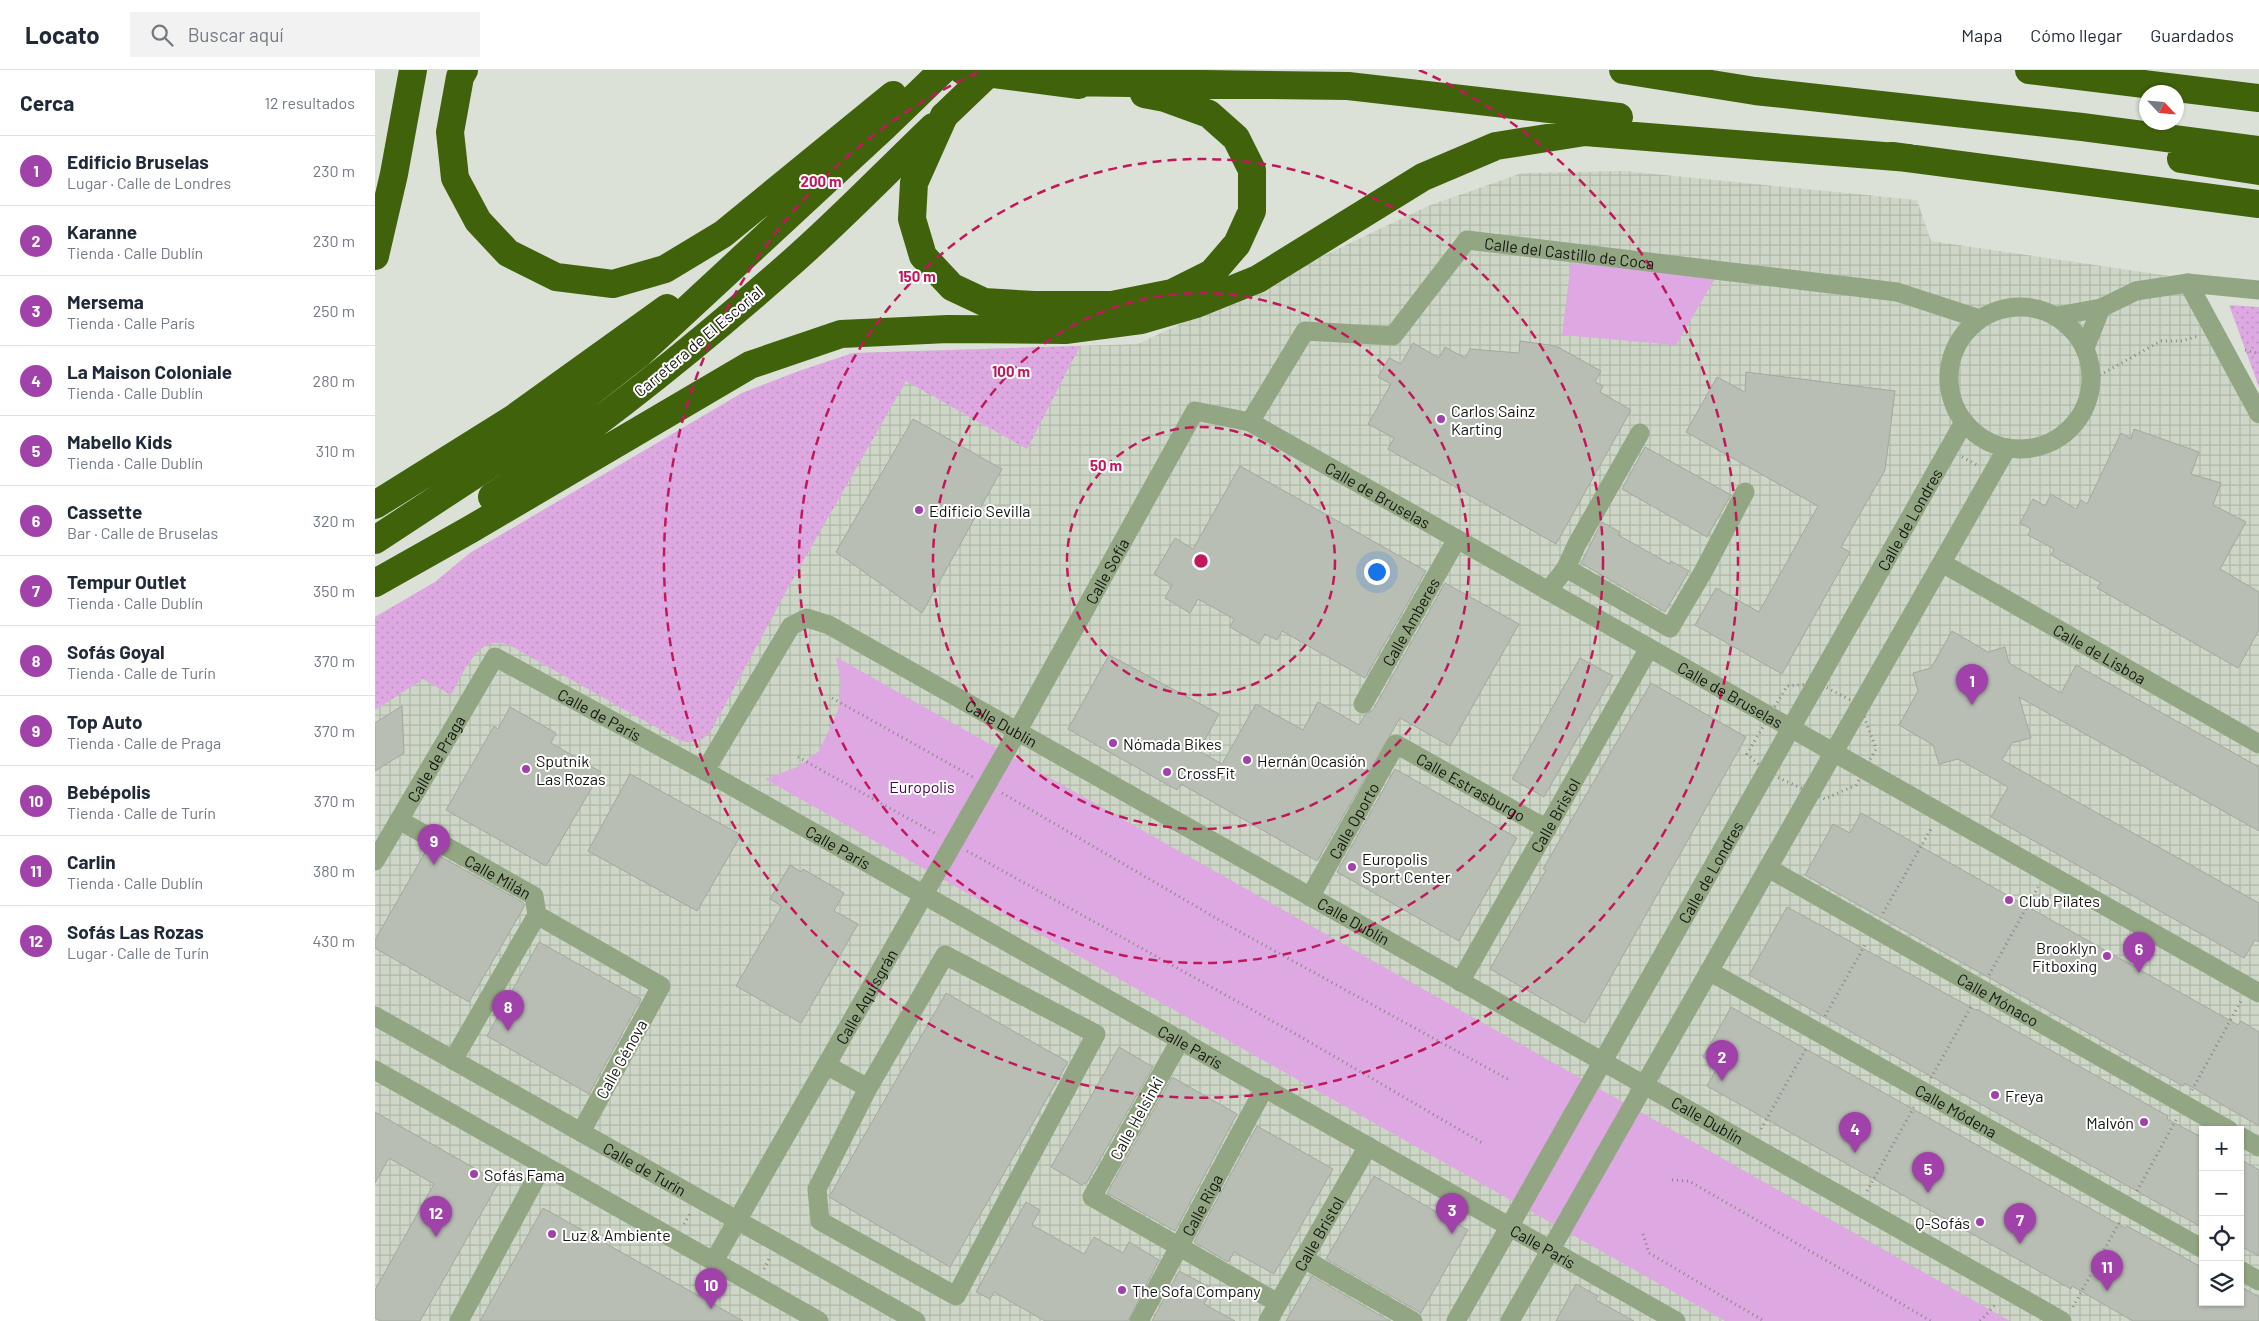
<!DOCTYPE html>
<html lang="es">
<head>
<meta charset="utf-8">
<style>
	:root { --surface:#fff; --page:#f2f2f3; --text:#1f2937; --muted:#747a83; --line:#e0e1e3; --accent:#a142aa }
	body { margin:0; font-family:Barlow,sans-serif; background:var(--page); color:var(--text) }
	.controls { position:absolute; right:15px; bottom:15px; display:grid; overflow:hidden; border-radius:0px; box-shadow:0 1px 4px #0004 }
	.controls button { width:45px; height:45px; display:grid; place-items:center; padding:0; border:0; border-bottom:1px solid var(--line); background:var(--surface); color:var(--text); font:25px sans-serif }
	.compass { position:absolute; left:1764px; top:15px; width:45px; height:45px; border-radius:50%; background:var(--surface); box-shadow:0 1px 4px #0004; rotate:116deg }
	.you { position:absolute; left:1001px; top:501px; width:18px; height:18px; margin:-12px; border:4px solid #fff; border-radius:50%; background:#1a73e8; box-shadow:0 0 0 8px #1a73e833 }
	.badge { display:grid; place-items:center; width:32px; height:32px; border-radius:50%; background:var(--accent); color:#fff; font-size:16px; font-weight:700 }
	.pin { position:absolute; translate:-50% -41px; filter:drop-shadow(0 1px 2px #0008) }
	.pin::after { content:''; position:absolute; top:26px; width:18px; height:15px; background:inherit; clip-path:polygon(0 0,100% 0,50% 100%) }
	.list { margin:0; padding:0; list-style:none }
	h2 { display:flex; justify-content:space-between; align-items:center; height:65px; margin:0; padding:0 20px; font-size:21px }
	h2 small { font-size:16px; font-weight:400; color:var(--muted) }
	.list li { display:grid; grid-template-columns:32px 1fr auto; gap:15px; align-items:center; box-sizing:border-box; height:70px; padding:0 20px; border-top:1px solid var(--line) }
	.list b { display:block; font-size:19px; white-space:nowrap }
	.list p { margin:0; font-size:16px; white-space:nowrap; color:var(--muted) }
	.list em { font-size:16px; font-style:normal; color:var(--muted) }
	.icon { flex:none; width:28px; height:28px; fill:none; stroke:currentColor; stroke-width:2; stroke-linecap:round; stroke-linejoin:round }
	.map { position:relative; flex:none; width:1884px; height:1251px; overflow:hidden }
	header { display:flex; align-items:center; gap:30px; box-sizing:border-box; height:70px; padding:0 25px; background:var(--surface); border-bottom:1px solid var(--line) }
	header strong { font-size:24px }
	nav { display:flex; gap:28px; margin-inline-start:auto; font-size:18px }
	.search { width:350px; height:45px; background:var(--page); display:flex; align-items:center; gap:12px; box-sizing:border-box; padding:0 18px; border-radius:0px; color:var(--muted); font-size:19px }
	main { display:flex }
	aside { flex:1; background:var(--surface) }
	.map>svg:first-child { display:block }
	.industrial { fill:url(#industrial-grid); fill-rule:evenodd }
	.grass { fill:url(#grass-dots) }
	.garden { fill:#dea9e2 }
	.building { fill:#b9beb5; stroke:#a3a89f }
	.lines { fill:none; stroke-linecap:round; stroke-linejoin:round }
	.path { stroke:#858881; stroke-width:3; stroke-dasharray:1 4; stroke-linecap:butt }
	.minor { stroke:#93a683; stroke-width:19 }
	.highway { stroke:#3f620a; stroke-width:28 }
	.highway-bridge { stroke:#3f620a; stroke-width:28 }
	.ring { fill:none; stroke:#c2185b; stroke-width:2.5; stroke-dasharray:9 6 }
	.poi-dot { fill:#a142aa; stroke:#fff; stroke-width:2 }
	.labels { text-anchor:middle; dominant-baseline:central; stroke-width:4; stroke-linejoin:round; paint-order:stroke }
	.street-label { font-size:16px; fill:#141512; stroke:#fff }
	.poi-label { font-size:16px; fill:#141512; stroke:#fff; text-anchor:start }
	.park-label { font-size:16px; fill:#4f0057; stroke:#fff }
	.centre { fill:#c2185b; stroke:#fff; stroke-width:2.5 }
	.ring-label { font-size:15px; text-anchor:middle; font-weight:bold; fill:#c2185b; stroke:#fff; stroke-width:4; stroke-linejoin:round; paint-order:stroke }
</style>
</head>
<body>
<header>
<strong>Locato</strong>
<div class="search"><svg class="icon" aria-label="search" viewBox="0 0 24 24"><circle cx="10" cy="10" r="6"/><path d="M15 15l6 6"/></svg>Buscar aquí</div>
<nav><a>Mapa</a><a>Cómo llegar</a><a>Guardados</a></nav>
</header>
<main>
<aside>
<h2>Cerca<small>12 resultados</small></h2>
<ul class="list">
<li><span class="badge">1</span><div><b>Edificio Bruselas</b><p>Lugar · Calle de Londres</p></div><em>230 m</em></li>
<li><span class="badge">2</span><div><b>Karanne</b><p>Tienda · Calle Dublín</p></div><em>230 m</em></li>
<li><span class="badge">3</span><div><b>Mersema</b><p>Tienda · Calle París</p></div><em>250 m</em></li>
<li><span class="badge">4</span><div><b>La Maison Coloniale</b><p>Tienda · Calle Dublín</p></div><em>280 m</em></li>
<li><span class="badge">5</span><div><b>Mabello Kids</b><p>Tienda · Calle Dublín</p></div><em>310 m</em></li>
<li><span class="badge">6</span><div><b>Cassette</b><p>Bar · Calle de Bruselas</p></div><em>320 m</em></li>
<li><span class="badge">7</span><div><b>Tempur Outlet</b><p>Tienda · Calle Dublín</p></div><em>350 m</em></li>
<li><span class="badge">8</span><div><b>Sofás Goyal</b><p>Tienda · Calle de Turín</p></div><em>370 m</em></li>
<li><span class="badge">9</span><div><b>Top Auto</b><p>Tienda · Calle de Praga</p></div><em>370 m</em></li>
<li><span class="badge">10</span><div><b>Bebépolis</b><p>Tienda · Calle de Turín</p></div><em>370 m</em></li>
<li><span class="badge">11</span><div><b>Carlin</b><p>Tienda · Calle Dublín</p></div><em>380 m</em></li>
<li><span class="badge">12</span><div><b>Sofás Las Rozas</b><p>Lugar · Calle de Turín</p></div><em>430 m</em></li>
</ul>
</aside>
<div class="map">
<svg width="1884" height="1251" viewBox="0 0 1884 1251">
	<defs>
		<pattern id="industrial-grid" width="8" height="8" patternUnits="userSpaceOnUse" patternTransform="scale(1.25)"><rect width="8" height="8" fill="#ced7c7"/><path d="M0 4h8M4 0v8" fill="none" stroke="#b0b8aa"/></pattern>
		<pattern id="grass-dots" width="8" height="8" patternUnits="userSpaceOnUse" patternTransform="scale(1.25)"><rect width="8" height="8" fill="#dea9e2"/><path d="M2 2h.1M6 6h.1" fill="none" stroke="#be91c1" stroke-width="1.8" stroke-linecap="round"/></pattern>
	</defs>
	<rect width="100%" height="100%" fill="#dbe1d7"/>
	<!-- industrial -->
	<path class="industrial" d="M1249,101L1542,130L1556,171L1809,208L1884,347V1251H0V547L60,512L95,483L367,323L424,301L478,283L763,274L1053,136L1147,103ZM1828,1060H1865V1232H1828Z"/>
	<!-- grass -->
	<path class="grass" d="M1854,235L1884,237V317Z
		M705,276L652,379L531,311L414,516L337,659C329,671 317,675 304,670L136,576C104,560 89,602 76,625L48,609L0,640V547L60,512L95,483L367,323L424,301L478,283Z"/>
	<!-- garden -->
	<path class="garden" d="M1196,193L1341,207L1301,275L1187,265Z
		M461,587L1635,1251H1350L390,709L422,697L444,681L463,641L466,612Z"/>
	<!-- building -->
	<path class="building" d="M1145,271L1181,276L1226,301L1220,312L1228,316L1225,322L1256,340L1181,474L1013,379L1019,368L993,354L1016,314L1003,307L1014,288L1026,294L1038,273L1064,288L1070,277L1090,288L1095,279L1144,283Z
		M1371,302L1520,321L1510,400L1466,477L1475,482L1407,604L1320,555L1341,518L1384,542L1443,436L1311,362L1342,307L1370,322Z
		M538,349L627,399L547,543L461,482Z
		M1759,359L1824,382L1816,404L1846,413L1838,435L1871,452L1845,499L1884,522V560L1863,598L1722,518L1726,513L1676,485L1679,479L1653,465L1656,459L1645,453L1658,429L1670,436L1676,424L1701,439L1706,430L1712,434L1746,363L1756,369Z
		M1270,377L1356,425L1332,467L1247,419Z
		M865,396L1051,501L990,608L907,561L902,570L890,564L884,574L855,557L859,549L823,529L815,543L790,528L797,515L779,504L800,468L818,479Z
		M1227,452L1245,462L1243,465L1295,494L1296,491L1314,501L1290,542L1206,493Z
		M1070,513L1144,554L1075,676L1025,648L942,791L806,714L802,720L693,659L734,585L844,644L824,681L847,694L881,634L928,660L943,632L984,655L990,645L998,640Z
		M1577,561L1613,582L1630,577L1634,593L1686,623L1701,595L1884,697V761L1644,627L1656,668L1637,673L1627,690L1884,833V872L1880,870L1869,888L1616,747L1633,717L1583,689L1564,694L1558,675L1524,655L1543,621L1538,603L1556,598Z
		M1205,588L1238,606L1169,727L1137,709Z
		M1276,613L1371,667L1210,953L1115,899L1171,800L1168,799Z
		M27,636L29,683L0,701V653Z
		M135,637L181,663L176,673L226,702L171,796L71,740L119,656L123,659Z
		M1020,699L1142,768L1084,871L962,802Z
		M255,704L366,765L322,841L213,781Z
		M1486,743L1863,955L1866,951L1884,962V1056L1810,1013L1808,1016L1430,805L1458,754L1475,763Z
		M52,779L149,833V837L94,932L0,878V870Z
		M415,795L426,802L428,799L469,823L459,841L483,854L426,953L361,916L407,836L395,829Z
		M1412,837L1601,940L1602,939L1793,1046L1792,1049L1828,1068V1158L1374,905Z
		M164,872L266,929L214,1024L112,966Z
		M571,923L693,992L575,1197L454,1127Z
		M1356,937L1750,1158L1752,1156L1828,1198V1232H1865V1216L1884,1227V1251H1758L1697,1216L1696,1219L1332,1016L1344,995L1328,987Z
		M744,977L778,997L711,1114L709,1113L707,1115L676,1097Z
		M797,1007L862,1044L800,1161L732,1123Z
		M0,1042L124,1112L45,1251H5L0,1248V1220L59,1114L14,1088L0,1113Z
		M882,1056L958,1099L899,1204L859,1182L853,1192L819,1172Z
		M1865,1089L1884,1100V1186L1865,1176Z
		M999,1106L1093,1160L1046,1243L951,1189Z
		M651,1132L665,1140L657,1155L709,1184L719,1167L748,1183L754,1172L784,1190L753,1251H670L619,1222L615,1229L601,1222Z
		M168,1138L331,1230L368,1251H105Z
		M804,1201L838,1219L829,1234L860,1251H777Z
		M937,1206L1015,1251H911Z
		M1201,1214L1223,1226L1221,1230L1259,1251H1181Z"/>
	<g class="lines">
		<!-- path -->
		<path class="path" d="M1870,280L1884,284
			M1716,310L1786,271H1807L1823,266
			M1587,387L1602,395
			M1443,613L1485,635L1501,679L1481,715L1450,729L1393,703L1372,684L1412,616Z
			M457,628L598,707
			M423,687L563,765
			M627,723L858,858L1136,1011
			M592,781L926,967L1109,1074
			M1508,843L1557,757
			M1614,905L1663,817
			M1450,946L1491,873
			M1556,1008L1597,935
			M1817,1020L1866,931
			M1386,1059L1432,977
			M1297,1110L1314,1111L1556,1251
			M1492,1121L1539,1037
			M1762,1121L1801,1050
			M309,1154L316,1142
			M1268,1164L1274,1183L1389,1251
			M389,1199L395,1187
			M1698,1237L1745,1151
			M1605,1251L1622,1233"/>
		<!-- minor -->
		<g class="minor">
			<path d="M1813,213L1884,344"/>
			<circle cx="1645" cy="308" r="71"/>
			<path d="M1682,246L1726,238L1761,221L1813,213L1884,220"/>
			<path d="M1710,278L1726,238"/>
			<path id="s1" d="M875,352L930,261L1018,266L1092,170L1522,222L1605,249"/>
			<path id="s2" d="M1567,493L1884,674"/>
			<path d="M1191,498L1295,558L1328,502L1370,422"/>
			<path d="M1173,521L1191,498L1202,474L1265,363"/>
			<path id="s3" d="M988,634L1082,469"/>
			<path id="s4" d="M330,701L416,556L432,548L454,555C865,788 1278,1016 1687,1251"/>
			<path id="s5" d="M24,750L159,826L162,845L286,916L206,1062"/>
			<path id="s6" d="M0,791L120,587L330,701L1301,1251"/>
			<path id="s7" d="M1393,798L1854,1060"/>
			<path id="s8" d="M935,827L1021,674L1172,759"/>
			<path d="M570,885L721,964L581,1226L445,1151L442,1119L493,1018Z"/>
			<path id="s9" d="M1334,901L1828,1179"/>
			<path id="s10" d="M1085,912L1274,578"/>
			<path id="s11" d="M0,946L541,1251"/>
			<path d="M806,969L717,1127L903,1233"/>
			<path d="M78,990L162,845"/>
			<path d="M451,995L493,1018"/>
			<path d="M0,1000L444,1251"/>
			<path d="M1865,1066L1884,1077"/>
			<path d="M929,1189L1038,1251"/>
			<path id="s12" d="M339,1191L642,662L820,341L875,352L1884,923"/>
			<path d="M1865,1200L1884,1211"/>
			<path d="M84,1251L168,1095"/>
			<path id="s13" d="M764,1251L890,1017"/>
			<path id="s14" d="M893,1251L993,1076"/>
			<path id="s15" d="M1081,1251L1589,352"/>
			<path d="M1135,1251L1632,378"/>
		</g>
		<!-- highway -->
		<path class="highway" d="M89,0L85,7L75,62L80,108L103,151L133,183L181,207L238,214L290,199L348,164L518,25
			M587,0L704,15
			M1248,0L1380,21L1707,57L1884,80
			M1654,0L1884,28
			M685,12L973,16L1244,47
			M569,46L539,113L537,149L548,186L577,217L609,232L659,235H737L797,223L837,203L862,174L877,141V100L861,68L834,44L790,28L769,24
			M1517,86L1884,134
			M1806,89L1884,101
			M0,186L19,104L38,0
			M117,427C222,357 321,277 416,193C465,150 511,102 558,57
			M0,435L139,348L292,238
			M0,470L163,363L264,284L510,56L568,0
			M0,513L96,459L375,295L466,264L573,259L690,260L766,250L821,234L883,209L1048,107L1121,76L1210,62L1534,88"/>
		<!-- highway-bridge -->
		<path class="highway-bridge" d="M569,46L617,0"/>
	</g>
	<!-- distance rings -->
	<g class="ring">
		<circle cx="826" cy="491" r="134"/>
		<circle cx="826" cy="491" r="268"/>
		<circle cx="826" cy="491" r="402"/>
		<path d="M1044 0A537 537 0 1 1 608 0"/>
	</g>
	<!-- markers -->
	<g class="poi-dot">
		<circle cx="1066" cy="349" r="5"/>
		<circle cx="544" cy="440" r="5"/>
		<circle cx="738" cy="673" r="5"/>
		<circle cx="872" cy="690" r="5"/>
		<circle cx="151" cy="699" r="5"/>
		<circle cx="792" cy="702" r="5"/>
		<circle cx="977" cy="797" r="5"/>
		<circle cx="1634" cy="830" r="5"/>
		<circle cx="1732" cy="886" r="5"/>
		<circle cx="1620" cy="1025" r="5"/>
		<circle cx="1769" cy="1052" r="5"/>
		<circle cx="99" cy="1104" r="5"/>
		<circle cx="1605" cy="1152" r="5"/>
		<circle cx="177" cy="1164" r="5"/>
		<circle cx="747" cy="1220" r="5"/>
	</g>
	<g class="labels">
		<!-- street labels -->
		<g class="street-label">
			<text stroke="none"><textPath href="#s1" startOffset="419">Calle del Castillo de Coca</textPath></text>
			<text transform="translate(323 271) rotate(-40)">Carretera de El Escorial</text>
			<text stroke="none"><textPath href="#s12" startOffset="1180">Calle de Bruselas</textPath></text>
			<text stroke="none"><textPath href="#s15" startOffset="921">Calle de Londres</textPath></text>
			<text stroke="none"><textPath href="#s12" startOffset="794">Calle Sofía</textPath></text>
			<text stroke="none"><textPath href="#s3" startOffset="95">Calle Amberes</textPath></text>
			<text stroke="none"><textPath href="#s2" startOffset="182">Calle de Lisboa</textPath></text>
			<text stroke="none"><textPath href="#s12" startOffset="1585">Calle de Bruselas</textPath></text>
			<text stroke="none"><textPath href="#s6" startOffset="356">Calle de París</textPath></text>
			<text stroke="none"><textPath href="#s4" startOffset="408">Calle Dublín</textPath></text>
			<text stroke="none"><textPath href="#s6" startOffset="119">Calle de Praga</textPath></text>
			<text stroke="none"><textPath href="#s8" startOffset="262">Calle Estrasburgo</textPath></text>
			<text stroke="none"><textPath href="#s10" startOffset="192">Calle Bristol</textPath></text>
			<text stroke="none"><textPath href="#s8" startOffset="88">Calle Oporto</textPath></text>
			<text stroke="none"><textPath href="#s6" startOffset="629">Calle París</textPath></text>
			<text stroke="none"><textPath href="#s15" startOffset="516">Calle de Londres</textPath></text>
			<text stroke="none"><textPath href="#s5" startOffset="114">Calle Milán</textPath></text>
			<text stroke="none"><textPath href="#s4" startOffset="812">Calle Dublín</textPath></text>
			<text stroke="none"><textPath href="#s12" startOffset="305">Calle Aquisgrán</textPath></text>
			<text stroke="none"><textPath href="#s7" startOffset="265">Calle Mónaco</textPath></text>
			<text stroke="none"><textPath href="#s6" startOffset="1034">Calle París</textPath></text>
			<text transform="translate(246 989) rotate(-61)">Calle Génova</text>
			<text stroke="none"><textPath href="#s9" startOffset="284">Calle Módena</textPath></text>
			<text transform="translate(761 1048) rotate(-61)">Calle Helsinki</text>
			<text stroke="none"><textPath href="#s4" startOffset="1218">Calle Dublín</textPath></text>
			<text stroke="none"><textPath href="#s11" startOffset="310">Calle de Turín</textPath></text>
			<text stroke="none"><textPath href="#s13" startOffset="132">Calle Riga</textPath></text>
			<text stroke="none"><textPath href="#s14" startOffset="101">Calle Bristol</textPath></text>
			<text stroke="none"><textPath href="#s6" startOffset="1439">Calle París</textPath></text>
		</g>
		<!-- poi labels -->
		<g class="poi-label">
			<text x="1076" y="340">Carlos Sainz<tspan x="1076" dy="18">Karting</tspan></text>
			<text x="554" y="440">Edificio Sevilla</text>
			<text x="748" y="673">Nómada Bikes</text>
			<text x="161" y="690">Sputnik<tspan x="161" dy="18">Las Rozas</tspan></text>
			<text x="882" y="690">Hernán Ocasión</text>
			<text x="802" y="702">CrossFit</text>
			<text x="987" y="788">Europolis<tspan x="987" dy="18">Sport Center</tspan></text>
			<text x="1644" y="830">Club Pilates</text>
			<text x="1722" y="877" text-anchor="end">Brooklyn<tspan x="1722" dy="18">Fitboxing</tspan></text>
			<text x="1630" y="1025">Freya</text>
			<text x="1759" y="1052" text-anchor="end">Malvón</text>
			<text x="109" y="1104">Sofás Fama</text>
			<text x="1595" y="1152" text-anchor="end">Q-Sofás</text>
			<text x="187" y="1164">Luz &amp; Ambiente</text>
			<text x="757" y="1220">The Sofa Company</text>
		</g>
		<!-- park labels -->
		<g class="park-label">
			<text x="547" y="716">Europolis</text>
		</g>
	</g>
	<circle cx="826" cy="491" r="8" class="centre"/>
	<g class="ring-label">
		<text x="446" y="117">200 m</text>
		<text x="542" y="212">150 m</text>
		<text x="636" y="307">100 m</text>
		<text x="731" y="401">50 m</text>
	</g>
</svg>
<div class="controls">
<button>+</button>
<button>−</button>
<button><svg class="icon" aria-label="locate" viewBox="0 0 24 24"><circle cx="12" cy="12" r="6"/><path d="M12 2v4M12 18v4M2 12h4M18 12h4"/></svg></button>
<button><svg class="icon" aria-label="layers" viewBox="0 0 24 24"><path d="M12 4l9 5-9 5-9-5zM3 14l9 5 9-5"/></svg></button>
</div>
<svg class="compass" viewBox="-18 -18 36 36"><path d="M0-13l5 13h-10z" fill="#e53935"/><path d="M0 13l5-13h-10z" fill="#747a83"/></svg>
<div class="you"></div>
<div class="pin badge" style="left:1597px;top:635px">1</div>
<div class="pin badge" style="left:1347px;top:1011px">2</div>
<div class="pin badge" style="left:1077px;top:1164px">3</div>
<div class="pin badge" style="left:1480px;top:1083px">4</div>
<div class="pin badge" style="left:1553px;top:1123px">5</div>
<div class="pin badge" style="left:1764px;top:903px">6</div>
<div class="pin badge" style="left:1645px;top:1174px">7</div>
<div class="pin badge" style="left:133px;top:961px">8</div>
<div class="pin badge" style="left:59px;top:795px">9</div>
<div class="pin badge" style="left:336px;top:1239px">10</div>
<div class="pin badge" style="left:1732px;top:1221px">11</div>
<div class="pin badge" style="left:61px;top:1167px">12</div>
</div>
</main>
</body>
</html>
